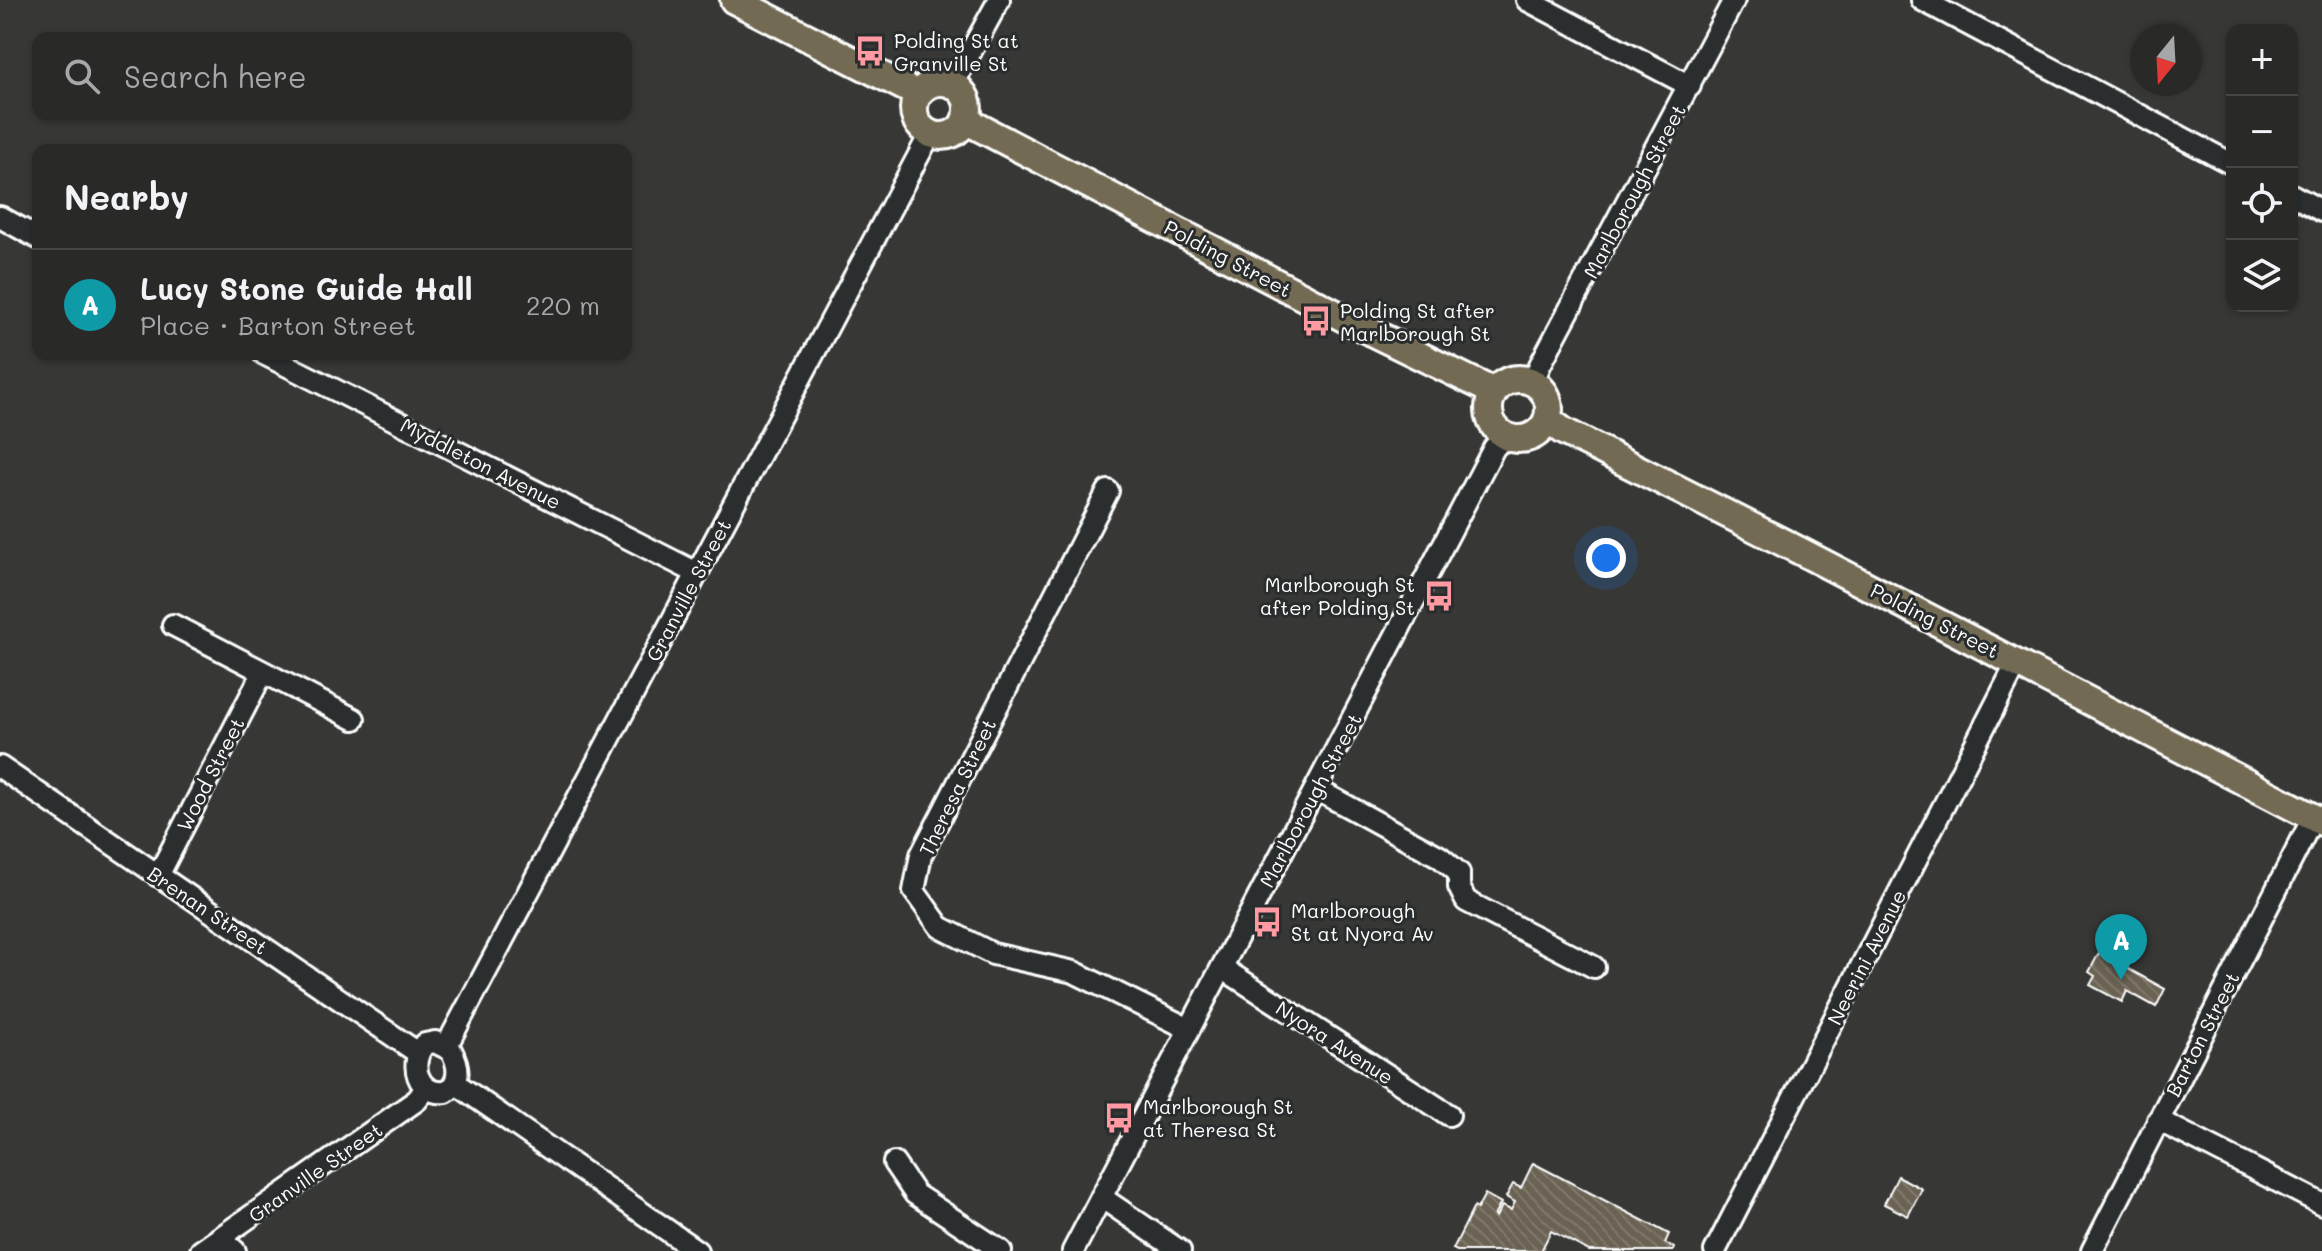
<!DOCTYPE html>
<html lang="en">
<head>
<meta charset="utf-8">
<style>
	:root { --surface:#292a28; --page:#353634; --text:#f1f3f6; --muted:#a5a7a8; --line:#454645; --accent:#1a73e8 }
	body { margin:0; font-family:Mali,sans-serif; background:var(--page); color:var(--text) }
	.controls { position:absolute; right:24px; top:24px; display:grid; overflow:hidden; border-radius:16px; box-shadow:0 2px 6px #0004 }
	.controls button { width:72px; height:72px; display:grid; place-items:center; padding:0; border:0; border-bottom:2px solid var(--line); background:var(--surface); color:var(--text); font:40px sans-serif }
	.compass { position:absolute; left:2130px; top:24px; width:72px; height:72px; border-radius:50%; background:var(--surface); box-shadow:0 2px 6px #0004; rotate:198deg }
	.you { position:absolute; left:1606px; top:558px; width:28px; height:28px; margin:-20px; border:6px solid #fff; border-radius:50%; background:#1a73e8; box-shadow:0 0 0 12px #1a73e833 }
	.badge { display:grid; place-items:center; width:52px; height:52px; border-radius:50%; background:var(--accent); color:#fff; font-size:26px; font-weight:700 }
	.pin { position:absolute; translate:-50% -66px; filter:drop-shadow(0 2px 4px #0008) }
	.pin::after { content:''; position:absolute; top:42px; width:28px; height:24px; background:inherit; clip-path:polygon(0 0,100% 0,50% 100%) }
	.list { margin:0; padding:0; list-style:none }
	h2 { display:flex; justify-content:space-between; align-items:center; height:104px; margin:0; padding:0 32px; font-size:34px }
	h2 small { font-size:26px; font-weight:400; color:var(--muted) }
	.list li { display:grid; grid-template-columns:52px 1fr auto; gap:24px; align-items:center; box-sizing:border-box; height:112px; padding:0 32px; border-top:2px solid var(--line) }
	.list b { display:block; font-size:30px; white-space:nowrap }
	.list p { margin:0; font-size:26px; white-space:nowrap; color:var(--muted) }
	.list em { font-size:26px; font-style:normal; color:var(--muted) }
	.icon { flex:none; width:44px; height:44px; fill:none; stroke:currentColor; stroke-width:2; stroke-linecap:round; stroke-linejoin:round }
	.map { position:relative; flex:none; width:2322px; height:1251px; overflow:hidden }
	.search { position:absolute; background:var(--surface); box-shadow:0 2px 6px #0004; left:32px; top:32px; width:600px; height:88px; display:flex; align-items:center; gap:20px; box-sizing:border-box; padding:0 28px; border-radius:16px; color:var(--muted); font-size:30px }
	.panel { position:absolute; background:var(--surface); box-shadow:0 2px 6px #0004; left:32px; top:144px; width:600px; height:216px; border-radius:16px }
	.map>svg:first-child { display:block }
	.building { fill:url(#building-back-hatch); stroke:#fff; stroke-width:2 }
	.lines { fill:none; stroke-linecap:round; stroke-linejoin:round }
	.minor-casing { stroke:#fff; stroke-width:26 }
	.major-casing { stroke:#fff; stroke-width:32 }
	.minor { stroke:#2a2d2e; stroke-width:20 }
	.major { stroke:#736b52; stroke-width:26 }
	.labels { text-anchor:middle; dominant-baseline:central; stroke-width:6; stroke-linejoin:round; paint-order:stroke }
	.poi-label { font-size:20px; fill:#fff; stroke:#2a2d2e; text-anchor:start }
	.street-label { font-size:20px; fill:#fff; stroke:#2a2d2e }
</style>
</head>
<body>
<div class="map">
<svg width="2322" height="1251" viewBox="0 0 2322 1251">
	<defs>
		<pattern id="building-back-hatch" width="6" height="6" patternUnits="userSpaceOnUse" patternTransform="scale(2)"><rect width="6" height="6" fill="#6b6252"/><path d="M-1 5l2 2M0 0l6 6M5-1l2 2" fill="none" stroke="#817a6c"/></pattern>
	</defs>
	<rect width="100%" height="100%" fill="#373835"/>
	<filter id="ink" filterUnits="userSpaceOnUse"><feTurbulence type="fractalNoise" baseFrequency=".0125" numOctaves="2"/><feDisplacementMap in="SourceGraphic" scale="16" xChannelSelector="R" yChannelSelector="G"/><feConvolveMatrix kernelMatrix="1 2 1 2 8 2 1 2 1" color-interpolation-filters="sRGB"/></filter>
	<g filter="url(#ink)">
		<!-- building -->
		<path class="building" d="M2099,953L2165,989L2156,1007L2127,991L2122,1002L2090,985L2095,976L2089,972Z
			M1533,1163L1669,1234L1665,1243L1674,1248L1673,1251H1589L1551,1231L1541,1251H1457L1453,1249L1474,1207L1477,1209L1485,1194L1501,1203L1494,1216L1496,1217L1502,1206L1511,1210L1515,1202L1506,1197L1513,1184L1521,1188Z
			M1898,1176L1922,1189L1908,1216L1884,1204Z"/>
		<g class="lines">
			<!-- minor casing -->
			<g class="minor-casing">
				<path id="minor" d="M1527,0L1690,86
					M1922,0L2232,164
					M955,86L959,73L999,0
					M2292,195L2322,211
					M0,217L38,238
					M264,354L697,573
					M1533,382L1540,365L1734,0
					M1108,491L921,855L914,891L940,927L993,954L1074,972L1189,1029
					M173,625L354,719
					M0,767L418,1053
					M1316,789L1440,857L1459,873V887L1466,901L1594,967
					M158,876L263,672
					M1222,968L1449,1115
					M435,1042L451,1050C459,1065 462,1082 446,1092C417,1096 408,1062 425,1044Z
					M446,1047L930,134
					M455,1083L697,1251
					M2158,1120L2322,1204
					M894,1163L915,1194L1001,1251
					M1101,1197L1180,1251
					M219,1238L235,1251
					M201,1251L417,1100L426,1088
					M1073,1251L1494,448L1505,436
					M1715,1251L2017,663
					M2092,1251L2313,818"/>
			</g>
			<!-- major casing -->
			<g class="major-casing">
				<path id="major" d="M734,0L918,94
					M914 109a27 27 0 1 1 54 0a27 27 0 1 1-54 0Z
					M965,120L1361,327L1494,392
					M1489 409a30 30 0 1 1 60 0a30 30 0 1 1-60 0Z
					M1548,420L1563,431L1802,552L2322,822"/>
			</g>
			<!-- minor -->
			<use href="#minor" class="minor"/>
			<!-- major -->
			<use href="#major" class="major"/>
		</g>
	</g>
	<!-- icons -->
	<defs>
		<g id="bus-bare" transform="scale(2.4)"><path d="M-5-6H5V4H4V6H2V4H-2V6H-4V4H-5ZM-3.5-4V0h7V-4ZM-3.5 1.2v1.5H-2V1.2ZM2 1.2v1.5H3.5V1.2Z" fill="#ff9aa2" stroke="#2a2d2e" stroke-width="2.5" paint-order="stroke"/></g>
	</defs>
	<g fill-rule="evenodd">
		<use href="#bus-bare" x="870" y="51"/>
		<use href="#bus-bare" x="1316" y="321"/>
		<use href="#bus-bare" x="1439" y="596"/>
		<use href="#bus-bare" x="1267" y="922"/>
		<use href="#bus-bare" x="1119" y="1118"/>
	</g>
	<g class="labels">
		<!-- poi labels -->
		<g class="poi-label">
			<text x="894" y="40">Polding St at<tspan x="894" dy="23">Granville St</tspan></text>
			<text x="1340" y="310">Polding St after<tspan x="1340" dy="23">Marlborough St</tspan></text>
			<text x="1415" y="584" text-anchor="end">Marlborough St<tspan x="1415" dy="23">after Polding St</tspan></text>
			<text x="1291" y="910">Marlborough<tspan x="1291" dy="23">St at Nyora Av</tspan></text>
			<text x="1143" y="1106">Marlborough St<tspan x="1143" dy="23">at Theresa St</tspan></text>
		</g>
		<!-- street labels -->
		<g class="street-label">
			<text transform="translate(1634 191) rotate(-62)">Marlborough Street</text>
			<text transform="translate(1228 258) rotate(28)">Polding Street</text>
			<text transform="translate(481 463) rotate(27)">Myddleton Avenue</text>
			<text transform="translate(688 590) rotate(-62)">Granville Street</text>
			<text transform="translate(1935 620) rotate(27)">Polding Street</text>
			<text transform="translate(210 774) rotate(-63)">Wood Street</text>
			<text transform="translate(957 787) rotate(-64)">Theresa Street</text>
			<text transform="translate(1310 800) rotate(-62)">Marlborough Street</text>
			<text transform="translate(208 910) rotate(34)">Brenan Street</text>
			<text transform="translate(1866 957) rotate(-63)">Neerini Avenue</text>
			<text transform="translate(2202 1034) rotate(-63)">Barton Street</text>
			<text transform="translate(1335 1042) rotate(33)">Nyora Avenue</text>
			<text transform="translate(315 1172) rotate(-35)">Granville Street</text>
		</g>
	</g>
</svg>
<div class="controls">
<button>+</button>
<button>−</button>
<button><svg class="icon" aria-label="locate" viewBox="0 0 24 24"><circle cx="12" cy="12" r="6"/><path d="M12 2v4M12 18v4M2 12h4M18 12h4"/></svg></button>
<button><svg class="icon" aria-label="layers" viewBox="0 0 24 24"><path d="M12 4l9 5-9 5-9-5zM3 14l9 5 9-5"/></svg></button>
</div>
<svg class="compass" viewBox="-18 -18 36 36"><path d="M0-13l5 13h-10z" fill="#e53935"/><path d="M0 13l5-13h-10z" fill="#a5a7a8"/></svg>
<div class="you"></div>
<div class="pin badge" style="left:2121px;top:980px;background:#0f9aa8">A</div>
<div class="search"><svg class="icon" aria-label="search" viewBox="0 0 24 24"><circle cx="10" cy="10" r="6"/><path d="M15 15l6 6"/></svg>Search here</div>
<section class="panel">
<h2>Nearby<small></small></h2>
<ul class="list">
<li><span class="badge" style="background:#0f9aa8">A</span><div><b>Lucy Stone Guide Hall</b><p>Place · Barton Street</p></div><em>220 m</em></li>
</ul>
</section>
</div>
</body>
</html>
